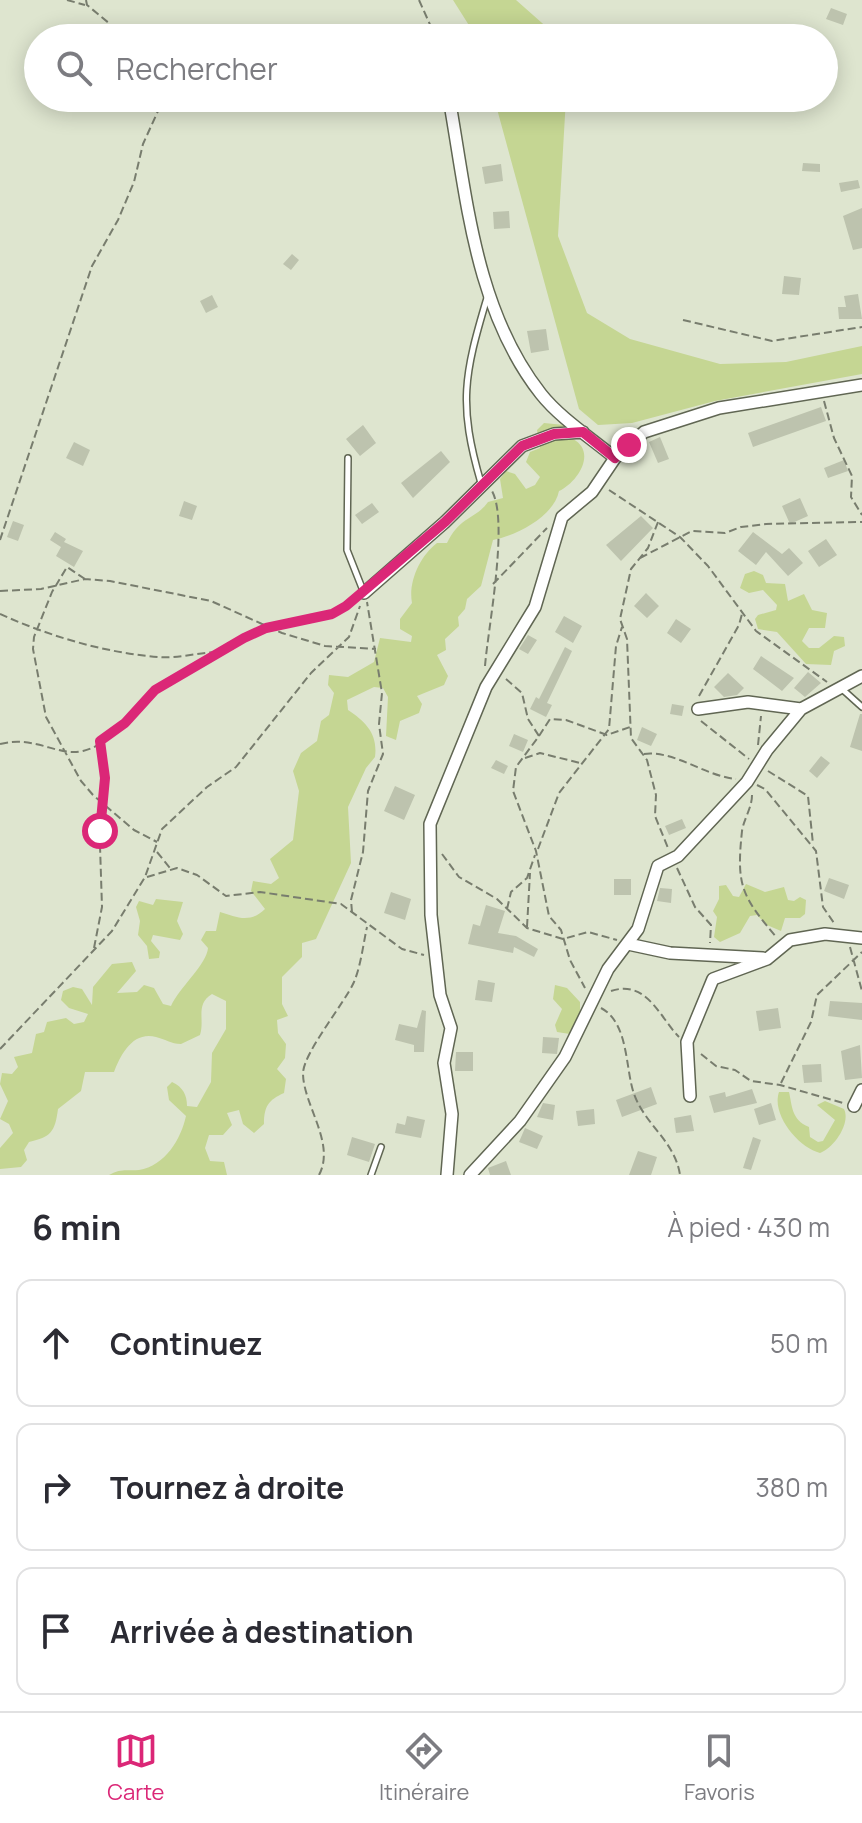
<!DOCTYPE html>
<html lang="fr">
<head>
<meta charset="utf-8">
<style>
	:root { --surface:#fff; --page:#f7f7f7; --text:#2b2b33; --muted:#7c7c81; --line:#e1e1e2; --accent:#db2777 }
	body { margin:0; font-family:Manrope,sans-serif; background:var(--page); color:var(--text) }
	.stop { position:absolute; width:24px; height:24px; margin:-18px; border:6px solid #db2777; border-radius:50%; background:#fff }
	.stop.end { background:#db2777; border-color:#fff; box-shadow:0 2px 8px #0008 }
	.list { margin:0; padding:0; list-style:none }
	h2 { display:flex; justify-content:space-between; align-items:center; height:104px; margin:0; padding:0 32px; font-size:34px }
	h2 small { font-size:26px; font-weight:400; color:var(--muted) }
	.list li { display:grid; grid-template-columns:52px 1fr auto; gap:24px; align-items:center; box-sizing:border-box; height:128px; margin:0 16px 16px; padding:0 16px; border:2px solid var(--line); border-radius:16px }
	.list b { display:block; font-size:30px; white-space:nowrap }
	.list em { font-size:26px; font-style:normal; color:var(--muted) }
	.icon { flex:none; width:44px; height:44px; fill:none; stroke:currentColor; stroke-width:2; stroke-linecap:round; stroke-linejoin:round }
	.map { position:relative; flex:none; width:862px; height:1175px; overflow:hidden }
	.search { position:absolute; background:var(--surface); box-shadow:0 4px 20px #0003; left:24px; right:24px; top:24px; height:88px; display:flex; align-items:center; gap:20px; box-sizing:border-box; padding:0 28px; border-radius:44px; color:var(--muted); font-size:30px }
	.sheet { height:536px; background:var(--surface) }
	nav { display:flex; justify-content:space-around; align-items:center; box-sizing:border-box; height:112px; border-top:2px solid var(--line); background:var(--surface); font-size:22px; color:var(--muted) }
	nav a { display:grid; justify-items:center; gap:4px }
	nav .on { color:var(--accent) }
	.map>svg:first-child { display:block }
	.green { fill:#c5d693 }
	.building { fill:#bdc3ae }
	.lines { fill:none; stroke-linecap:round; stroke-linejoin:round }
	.service-casing { stroke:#606653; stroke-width:8 }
	.minor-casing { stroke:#606653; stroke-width:14 }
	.path { stroke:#787d6e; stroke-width:2; stroke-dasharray:8 4; stroke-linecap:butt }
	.service { stroke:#fff; stroke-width:5 }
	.minor { stroke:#fff; stroke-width:11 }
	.route { stroke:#db2777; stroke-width:10 }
</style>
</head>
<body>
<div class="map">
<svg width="862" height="1175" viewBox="0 0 862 1175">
	<rect width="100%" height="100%" fill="#dee5cf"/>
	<!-- green -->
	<path class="green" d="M453,0H516L559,38H477Z
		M494,98H566L558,236L587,313L630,339L720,364L786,362L862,346V374L715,401L632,423L598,425L579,409Z
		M544,423L564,425L572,430L573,439C597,452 578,482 559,491C554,516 518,535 493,540L481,586L467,599L465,609L458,617L459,626L445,639L446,650L437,655L448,676L444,685L417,696L422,704L419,713L400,721L396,740L386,736L388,697L383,688L374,687L347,700L348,710C366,722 378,734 375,757L366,768L348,807L351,863L316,939L302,943V957L282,977V1004L288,1016L277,1020L278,1033L286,1044L285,1058L277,1069L286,1079L284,1093C268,1100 264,1107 264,1124L254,1133L243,1124L239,1110L227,1113L232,1125L223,1135H209L205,1148L210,1161L224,1162L227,1175H109C121,1168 126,1171 139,1170C165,1166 181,1139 186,1116L169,1100L167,1087L172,1082C183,1087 187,1095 187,1106L197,1107L211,1082L212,1053L226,1029V1001L212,994C195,1004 205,1020 200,1035L181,1044C171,1044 165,1039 156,1037C133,1031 121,1054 114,1072H85L81,1091L58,1109C55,1132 51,1137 29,1142L24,1150L27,1160L21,1167L0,1169V1148L13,1133L9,1124L0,1119L8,1101L0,1084L2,1073L12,1074L18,1067L14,1057L32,1053L36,1034L44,1032L47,1022L66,1018L74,1024L84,1022L88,1014L69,1008L61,1000L63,991L73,987L82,989L92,1005L93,987L112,964L132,962L136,971L117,993L137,992L144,985L154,988L163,1004L171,1006C179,988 207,964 208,948L201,940L206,931H216L220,912C236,917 250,924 265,909L251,891L253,881L271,884L279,878L270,859L293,840L299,791L293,771L301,753L317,741L321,721L329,715L334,693L328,685L329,675L348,677L374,662L380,638L411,642L412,636L400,629V619L412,603C408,582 420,556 437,543H447C460,516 476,519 488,502L503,498L500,479L506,471L515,474L526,489L535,485L540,477L526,462L530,452L540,448L537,430Z
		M754,571L763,575L766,583L785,584L788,601L804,594L812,610L827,613L825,628H809L802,641L809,648H819L834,636L844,637L845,646L834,651L831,665L806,664L777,632L758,629L755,619L758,615L776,610L777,605L763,590L749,593L740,588L745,574Z
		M746,884L765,892L784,887L788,900L794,901L800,897L806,900L805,914L800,918H785L781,931L767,925L757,915L750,916L740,933L720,942L714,937L717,917L713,911L719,899V886L726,885L733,896L739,897Z
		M156,899L183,902L177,921L183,934L180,940L153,935L151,941L160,952L159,958L149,959L147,946L138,935L140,921L136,907L139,901L153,905Z
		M555,985L567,988L580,1002V1016L570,1034L557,1032L555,1025L562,1009L553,999Z
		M779,1092H789C792,1104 791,1120 809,1127L810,1137L818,1142L823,1141L835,1120L817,1105L825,1101L844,1109C851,1123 834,1148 820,1153C799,1148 771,1115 779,1092Z"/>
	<!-- building -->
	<path class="building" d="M831,8L847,14L843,25L826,19Z
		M803,163L820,164V172L802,171Z
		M501,164L503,181L485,184L482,167Z
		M858,180L860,188L841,192L839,183Z
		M862,208V248L853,250L843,216Z
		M509,211L510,228L494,229L493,212Z
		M292,254L299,260L291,270L283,264Z
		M784,276L801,278L799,295L782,294Z
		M858,294L862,319H839L838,307H846L844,296Z
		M212,295L218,307L206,313L200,301Z
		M546,329L549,350L531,353L527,331Z
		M821,407L826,421L753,447L748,433Z
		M363,425L376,443L360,456L346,439Z
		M660,437L669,459L658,463L649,442Z
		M74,442L90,450L83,466L66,458Z
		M441,451L450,462L413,498L401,483Z
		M844,460L848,471L828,478L824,468Z
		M800,498L808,516L790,524L782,506Z
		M184,501L197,506L192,520L179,516Z
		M372,503L379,512L362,524L355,515Z
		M641,516L653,528L621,561L606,545Z
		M13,521L24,525L18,541L7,537Z
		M55,532L66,539L64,542L83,551L74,567L56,556L61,547L50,540Z
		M753,532L782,554L789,548L803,563L788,576L766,552L756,565L738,551Z
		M826,539L837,555L819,567L808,551Z
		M646,593L659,606L647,618L634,606Z
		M564,616L582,626L573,643L555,632Z
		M676,619L691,629L681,643L667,633Z
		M528,635L537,640L528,654L519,649Z
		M565,647L572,651L547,703L552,705L546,717L530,709L536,697L539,699Z
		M761,656L794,678L782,691L753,669Z
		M808,672L821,683L805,697L794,688Z
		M728,673L744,688L737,695L724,697L714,687Z
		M672,704L684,706L682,716L670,714Z
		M860,714H862V751L850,747Z
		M642,727L657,734L651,746L637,740Z
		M514,734L528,740L523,752L509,746Z
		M821,756L830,763L817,778L809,771Z
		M496,760L508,766L504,774L491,768Z
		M395,786L415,795L404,820L384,811Z
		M682,819L686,828L669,835L665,826Z
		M829,878L849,885L844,899L824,891Z
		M614,879H631V895H614Z
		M660,888L672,889L671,903L657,901Z
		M391,892L411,899L405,920L384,913Z
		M486,905L505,911L498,933L516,936L538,949L534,957L514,947L513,953L468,944L473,924L480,926Z
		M478,980L495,983L492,1002L475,1000Z
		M830,1001L862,1003V1020L828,1016Z
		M778,1008L781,1028L759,1031L756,1011Z
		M422,1010L426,1011L424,1052H414V1045L395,1040L399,1024L417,1028Z
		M543,1037L559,1038L557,1054L542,1053Z
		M860,1045L862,1078L845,1080L841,1051Z
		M456,1052H473V1071H455Z
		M821,1064L822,1082L804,1083L802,1065Z
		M651,1087L657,1104L622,1117L616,1100Z
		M752,1089L757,1103L714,1113L709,1096L725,1092L726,1097Z
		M543,1103L555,1105L553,1120L537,1117Z
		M771,1103L776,1120L759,1125L754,1109Z
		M594,1109L595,1124L578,1126L576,1111Z
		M691,1115L694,1131L676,1133L674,1118Z
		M407,1116L425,1120L421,1138L395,1133L397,1123L405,1125Z
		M525,1128L543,1136L537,1149L519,1142Z
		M352,1137L375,1144L369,1162L347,1155Z
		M753,1137L761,1140L751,1170L743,1168Z
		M638,1151L657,1157L651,1175H629Z
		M506,1161L511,1175H490L488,1168Z"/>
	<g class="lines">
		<!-- service casing -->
		<g class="service-casing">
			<path id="service" d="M348,458L347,550L364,593
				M481,483C458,404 464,375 487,298
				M842,689L862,707
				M371,1175L381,1147"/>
		</g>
		<!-- minor casing -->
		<g class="minor-casing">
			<path id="minor" d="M449,98C467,199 475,310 541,394C560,418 591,438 615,458
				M364,593L445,522L522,446L554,434L583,432
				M698,709L748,702L801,709L862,676
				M628,944L670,953L763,958
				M690,1096L687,1042L713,979L767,959L790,940L825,934L862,938
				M854,1106L862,1090
				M447,1175L452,1114L444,1063L451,1028L440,995L431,915L430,824L486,687L535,607L562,517L592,492L615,458L644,432L719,408L862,385
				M470,1175L520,1121L565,1057L608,969L638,929L658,866L678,856L747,782L767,750L801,709"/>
		</g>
		<!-- path -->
		<path class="path" d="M67,0L85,5
			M86,0L87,5L127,38
			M419,0L436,38
			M683,320L772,341L862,327
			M824,401L834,438L852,476L851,497L862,515
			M609,490L680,537L708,566L756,631L827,682
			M658,522L648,548L631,569L620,619L627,639L631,738L647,760L656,795L655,816L668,848
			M0,540L92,266L118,220L134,182L143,144L158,111L159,98
			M640,558L692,531L725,533L741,527L766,524L862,522
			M85,579L67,567L52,592L34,637L33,649L46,717L81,781L93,795L134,830L157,842
			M493,584L547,528
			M0,591L41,589L85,579L110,581L211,601L282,633L325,646L376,649
			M0,614C49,636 105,653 159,657C178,659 199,652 219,652
			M485,666C488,628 509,522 492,491
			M506,679L522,693L528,719L539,736L516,767L513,791L536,851L549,916L561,930L570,960L585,988
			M699,696L739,625L742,614
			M701,721L749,759
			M539,736L550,719L566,720L607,735L630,727
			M0,744C36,735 57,757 83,751C119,742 138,700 167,682C197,664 231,642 263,630C295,617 326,620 355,600
			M758,745L761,716
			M644,754C674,750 705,776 736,779
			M525,758L540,753L580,763
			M768,771L808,796L813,844
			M757,785L765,789L816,851L823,907L834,923
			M752,795C752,808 744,818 742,831C736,887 742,896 777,938
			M538,849L559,793L609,729L616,646L622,627
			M157,852L170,868
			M442,854L459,877L497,899L527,928L563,939L588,932L617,940
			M677,868L695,907L711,925L710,943
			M147,877L177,868L197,875L226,896L260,892L341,904L402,949L424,955
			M507,909L511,892L527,878L535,855
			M352,912L351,900L363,852L368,791L383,754L379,724L382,693L367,602
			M527,927L530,873
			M850,947L862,991
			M94,948L102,907L99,815L105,778L100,744
			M611,991C647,979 660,1018 679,1037
			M601,1008C629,1023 625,1068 634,1094C645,1125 675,1141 680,1175
			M0,1049L112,931L145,877L162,829L207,787L236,767L311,673L349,637L360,606
			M701,1054L716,1066L735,1070L751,1081L780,1085L843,1103
			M781,1083L811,1022L817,995L862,952
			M319,1175C336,1143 303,1105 303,1073C304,1052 344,1004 354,982C361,965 363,945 367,927"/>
		<!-- service -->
		<use href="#service" class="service"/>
		<!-- minor -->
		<use href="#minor" class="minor"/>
	</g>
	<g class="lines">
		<!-- route -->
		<path class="route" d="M100,831L105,778L100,741L125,723L155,690L244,638L266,628L332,614L346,606L445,522L522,446L554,434L583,432L615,458L629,445"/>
	</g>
</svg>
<div class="stop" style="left:100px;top:831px"></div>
<div class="stop end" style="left:629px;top:445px"></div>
<div class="search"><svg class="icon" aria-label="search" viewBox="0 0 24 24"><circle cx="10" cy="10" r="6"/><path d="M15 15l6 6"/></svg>Rechercher</div>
</div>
<section class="sheet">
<h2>6 min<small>À pied · 430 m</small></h2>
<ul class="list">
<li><svg class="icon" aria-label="ahead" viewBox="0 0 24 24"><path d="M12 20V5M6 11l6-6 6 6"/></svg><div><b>Continuez</b></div><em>50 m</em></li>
<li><svg class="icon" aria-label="right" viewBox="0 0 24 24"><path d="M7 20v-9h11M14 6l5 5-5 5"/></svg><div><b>Tournez à droite</b></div><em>380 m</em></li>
<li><svg class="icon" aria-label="arrive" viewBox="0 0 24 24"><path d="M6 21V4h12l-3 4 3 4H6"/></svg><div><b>Arrivée à destination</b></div></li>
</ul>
</section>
<nav>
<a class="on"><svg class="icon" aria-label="map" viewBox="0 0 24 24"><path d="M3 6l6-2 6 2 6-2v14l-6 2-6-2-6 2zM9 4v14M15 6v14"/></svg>Carte</a>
<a><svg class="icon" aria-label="directions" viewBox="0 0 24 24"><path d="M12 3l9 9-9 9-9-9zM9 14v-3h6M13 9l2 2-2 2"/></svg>Itinéraire</a>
<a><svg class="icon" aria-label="saved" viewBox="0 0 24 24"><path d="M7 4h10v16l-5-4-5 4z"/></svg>Favoris</a>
</nav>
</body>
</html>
